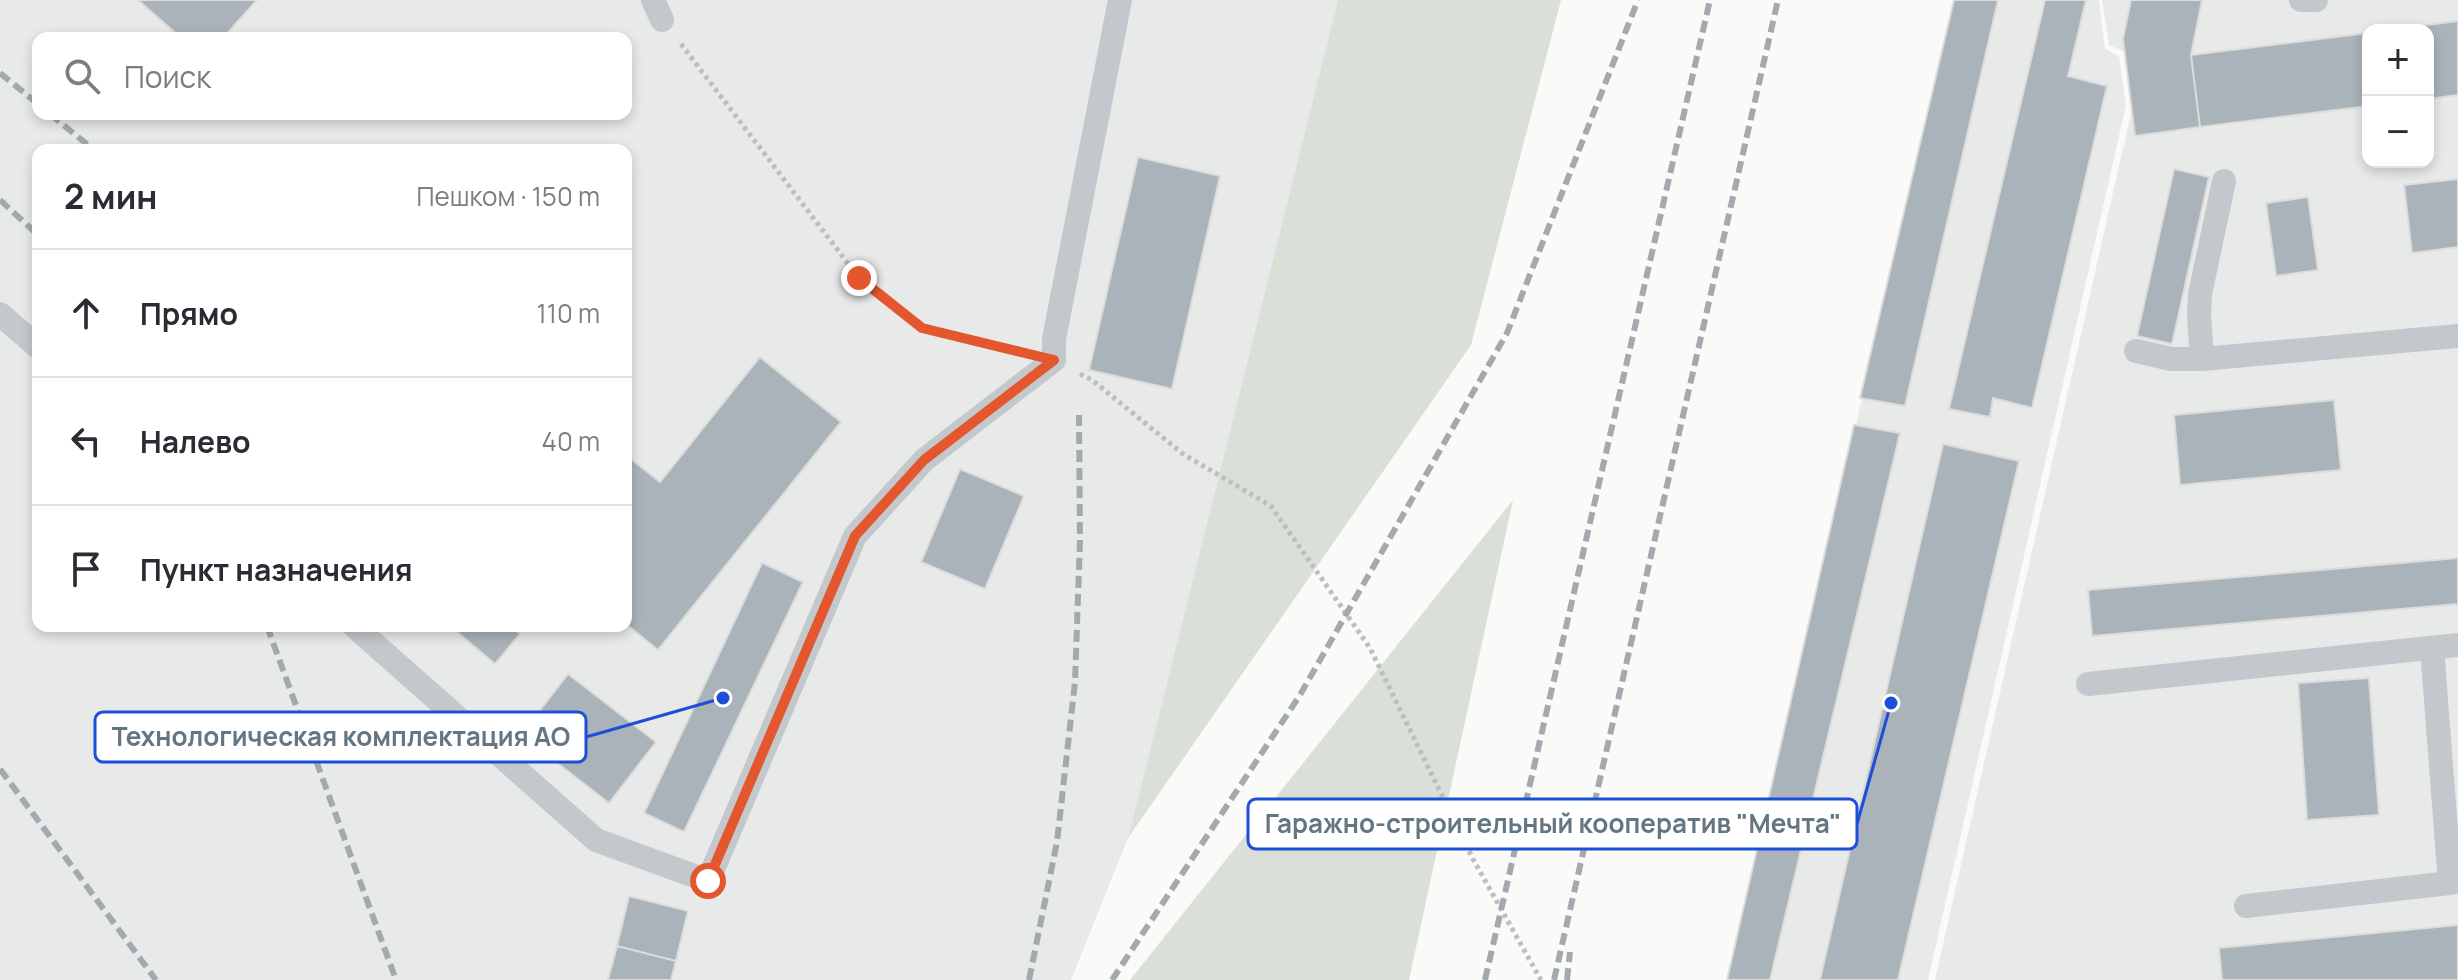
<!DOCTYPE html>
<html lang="ru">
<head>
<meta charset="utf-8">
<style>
	:root { --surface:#fff; --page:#f2f2f3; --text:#2b2b33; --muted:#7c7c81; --line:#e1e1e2 }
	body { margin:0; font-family:Manrope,sans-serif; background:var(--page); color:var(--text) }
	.controls { position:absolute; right:24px; top:24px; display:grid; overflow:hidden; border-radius:16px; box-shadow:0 4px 12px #0003 }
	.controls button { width:72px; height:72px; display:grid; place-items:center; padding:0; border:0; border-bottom:2px solid var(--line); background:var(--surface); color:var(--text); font:40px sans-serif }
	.stop { position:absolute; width:24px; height:24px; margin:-18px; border:6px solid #e4572e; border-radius:50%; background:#fff }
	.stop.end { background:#e4572e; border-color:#fff; box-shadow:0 2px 8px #0008 }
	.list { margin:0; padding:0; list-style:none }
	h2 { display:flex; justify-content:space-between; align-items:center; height:104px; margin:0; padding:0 32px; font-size:34px }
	h2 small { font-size:26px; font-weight:400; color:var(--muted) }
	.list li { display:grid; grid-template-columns:52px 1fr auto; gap:24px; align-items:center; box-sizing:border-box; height:128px; padding:0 32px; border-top:2px solid var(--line) }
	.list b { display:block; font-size:30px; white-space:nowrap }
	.list em { font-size:26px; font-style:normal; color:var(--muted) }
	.icon { flex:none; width:44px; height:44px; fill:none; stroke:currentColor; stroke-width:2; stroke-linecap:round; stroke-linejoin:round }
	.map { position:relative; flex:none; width:2458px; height:980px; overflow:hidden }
	.search { position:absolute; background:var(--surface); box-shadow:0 4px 12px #0003; left:32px; top:32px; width:600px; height:88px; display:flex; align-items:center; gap:20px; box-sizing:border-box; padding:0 28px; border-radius:16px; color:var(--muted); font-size:30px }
	.panel { position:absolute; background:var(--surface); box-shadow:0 4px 12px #0003; left:32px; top:144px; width:600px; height:488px; border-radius:16px }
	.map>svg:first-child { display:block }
	.built { fill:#e8e9e9; fill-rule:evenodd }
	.green { fill:#dadfd7 }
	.building { fill:#aab3b9; stroke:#dcdcda; stroke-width:2 }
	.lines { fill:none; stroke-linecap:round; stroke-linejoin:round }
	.path { stroke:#bbbfc2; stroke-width:5; stroke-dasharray:4 4; stroke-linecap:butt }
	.lane { stroke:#c3c8cc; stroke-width:24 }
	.rail { stroke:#a2aab0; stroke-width:6; stroke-dasharray:12 6; stroke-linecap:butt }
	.route { stroke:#e4572e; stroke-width:10 }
	.leader { fill:none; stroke:#1d4ed8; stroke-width:3 }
	.callout-dot { fill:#1d4ed8; stroke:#fff; stroke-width:3 }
	.callout { fill:#fff; stroke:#1d4ed8; stroke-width:3 }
	.callout-label { font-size:26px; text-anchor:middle; font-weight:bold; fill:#657683 }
</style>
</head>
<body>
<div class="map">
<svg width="2458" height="980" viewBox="0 0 2458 980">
	<rect width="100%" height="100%" fill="#fafaf8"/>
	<!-- built -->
	<path class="built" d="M0,0H1338L1128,838L1071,980H0ZM38,38H626V114H38ZM38,150H626V626H38Z
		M1954,0H2099L2105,49L2119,56L2126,105L1928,980H1728Z
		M2102,0H2458V980H1935L2134,100L2127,53L2109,45ZM2368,30H2428V162H2368Z"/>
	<!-- green -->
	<path class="green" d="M1338,0H1561L1471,345L1128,838Z
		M1513,500L1409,980H1130Z"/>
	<!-- building -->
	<path class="building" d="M138,0H257L223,38H181Z
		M1954,0H1998L1905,406L1860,398Z
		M2045,0H2086L2068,76L2107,86L2032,408L1993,398L1990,417L1949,409Z
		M2131,0H2202L2191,55L2200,127L2135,136L2123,39Z
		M2458,21V95L2428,99V30H2388Z
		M2368,33V106L2200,127L2191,55Z
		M1138,157L1220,176L1172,389L1089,370Z
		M2174,169L2209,177L2172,344L2137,336Z
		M2458,179V247L2412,253L2404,185Z
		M2308,197L2318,270L2276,276L2266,203Z
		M760,357L841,422L658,650L626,624V514L630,509L626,505V455L660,482Z
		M2334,400L2341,470L2180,485L2174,415Z
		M1854,425L1900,433L1770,980H1727Z
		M1943,444L2019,461L1898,980H1820Z
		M960,469L1024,496L985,589L921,562Z
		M2458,558V604L2092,636L2088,590Z
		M762,563L803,582L684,832L644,813Z
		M450,626H510L520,634L495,664Z
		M568,674L656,742L609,803L521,735Z
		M2369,678L2379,815L2307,820L2298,683Z
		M629,896L688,911L676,961L617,946Z
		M2458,925V980H2222L2219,948Z
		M617,946L676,961L671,980H608Z"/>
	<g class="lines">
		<!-- path -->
		<path class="path" d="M681,44L859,278L922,328L1015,350
			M1080,374L1092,380L1183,454L1271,506L1370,648L1474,861L1541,980"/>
		<!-- lane -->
		<path class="lane" d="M653,0L662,20
			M2301,0H2316
			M0,314L38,347
			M2136,351L2171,359H2202L2458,336
			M2202,359L2199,315L2200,294L2224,181
			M354,626L596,840L708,881L855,536L924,460L1054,360V339L1120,0
			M2432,648L2450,883L2458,881
			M2088,684L2458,645
			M2246,906L2450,883"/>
		<!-- rail -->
		<path class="rail" d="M0,73L38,104
			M50,114L94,150
			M0,200L38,235
			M267,626L396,980
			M0,769L156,980
			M1029,980L1057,842L1075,682L1080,541L1079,415
			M1112,980L1300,695L1507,333L1638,0
			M1485,980L1710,0
			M1554,980L1778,0
			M1567,980L1570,952"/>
	</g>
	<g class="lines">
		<!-- route -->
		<path class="route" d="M708,881L855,536L924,460L1054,360L922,328L859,278"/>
	</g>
	<!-- callouts -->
	<path class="leader" d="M723 698L586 737M1891 703L1857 824"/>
	<g class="callout-dot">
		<circle cx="723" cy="698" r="8"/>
		<circle cx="1891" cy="703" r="8"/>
	</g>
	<g class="callout">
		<rect x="95" y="712" width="491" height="50" rx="8"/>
		<rect x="1248" y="799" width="609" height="50" rx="8"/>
	</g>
	<g class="callout-label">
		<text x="341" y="746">Технологическая комплектация АО</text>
		<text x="1553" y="833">Гаражно-строительный кооператив "Мечта"</text>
	</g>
</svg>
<div class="controls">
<button>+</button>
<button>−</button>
</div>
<div class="stop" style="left:708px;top:881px"></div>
<div class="stop end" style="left:859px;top:278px"></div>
<div class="search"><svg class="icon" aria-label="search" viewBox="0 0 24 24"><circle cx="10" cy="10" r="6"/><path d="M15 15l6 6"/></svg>Поиск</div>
<section class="panel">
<h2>2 мин<small>Пешком · 150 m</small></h2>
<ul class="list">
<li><svg class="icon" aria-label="ahead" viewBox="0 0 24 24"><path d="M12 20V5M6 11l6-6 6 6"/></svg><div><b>Прямо</b></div><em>110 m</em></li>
<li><svg class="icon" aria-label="left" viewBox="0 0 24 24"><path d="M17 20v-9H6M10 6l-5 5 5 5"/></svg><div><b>Налево</b></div><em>40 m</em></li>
<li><svg class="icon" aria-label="arrive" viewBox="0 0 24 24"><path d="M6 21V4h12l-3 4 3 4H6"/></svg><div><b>Пункт назначения</b></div></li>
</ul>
</section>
</div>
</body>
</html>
